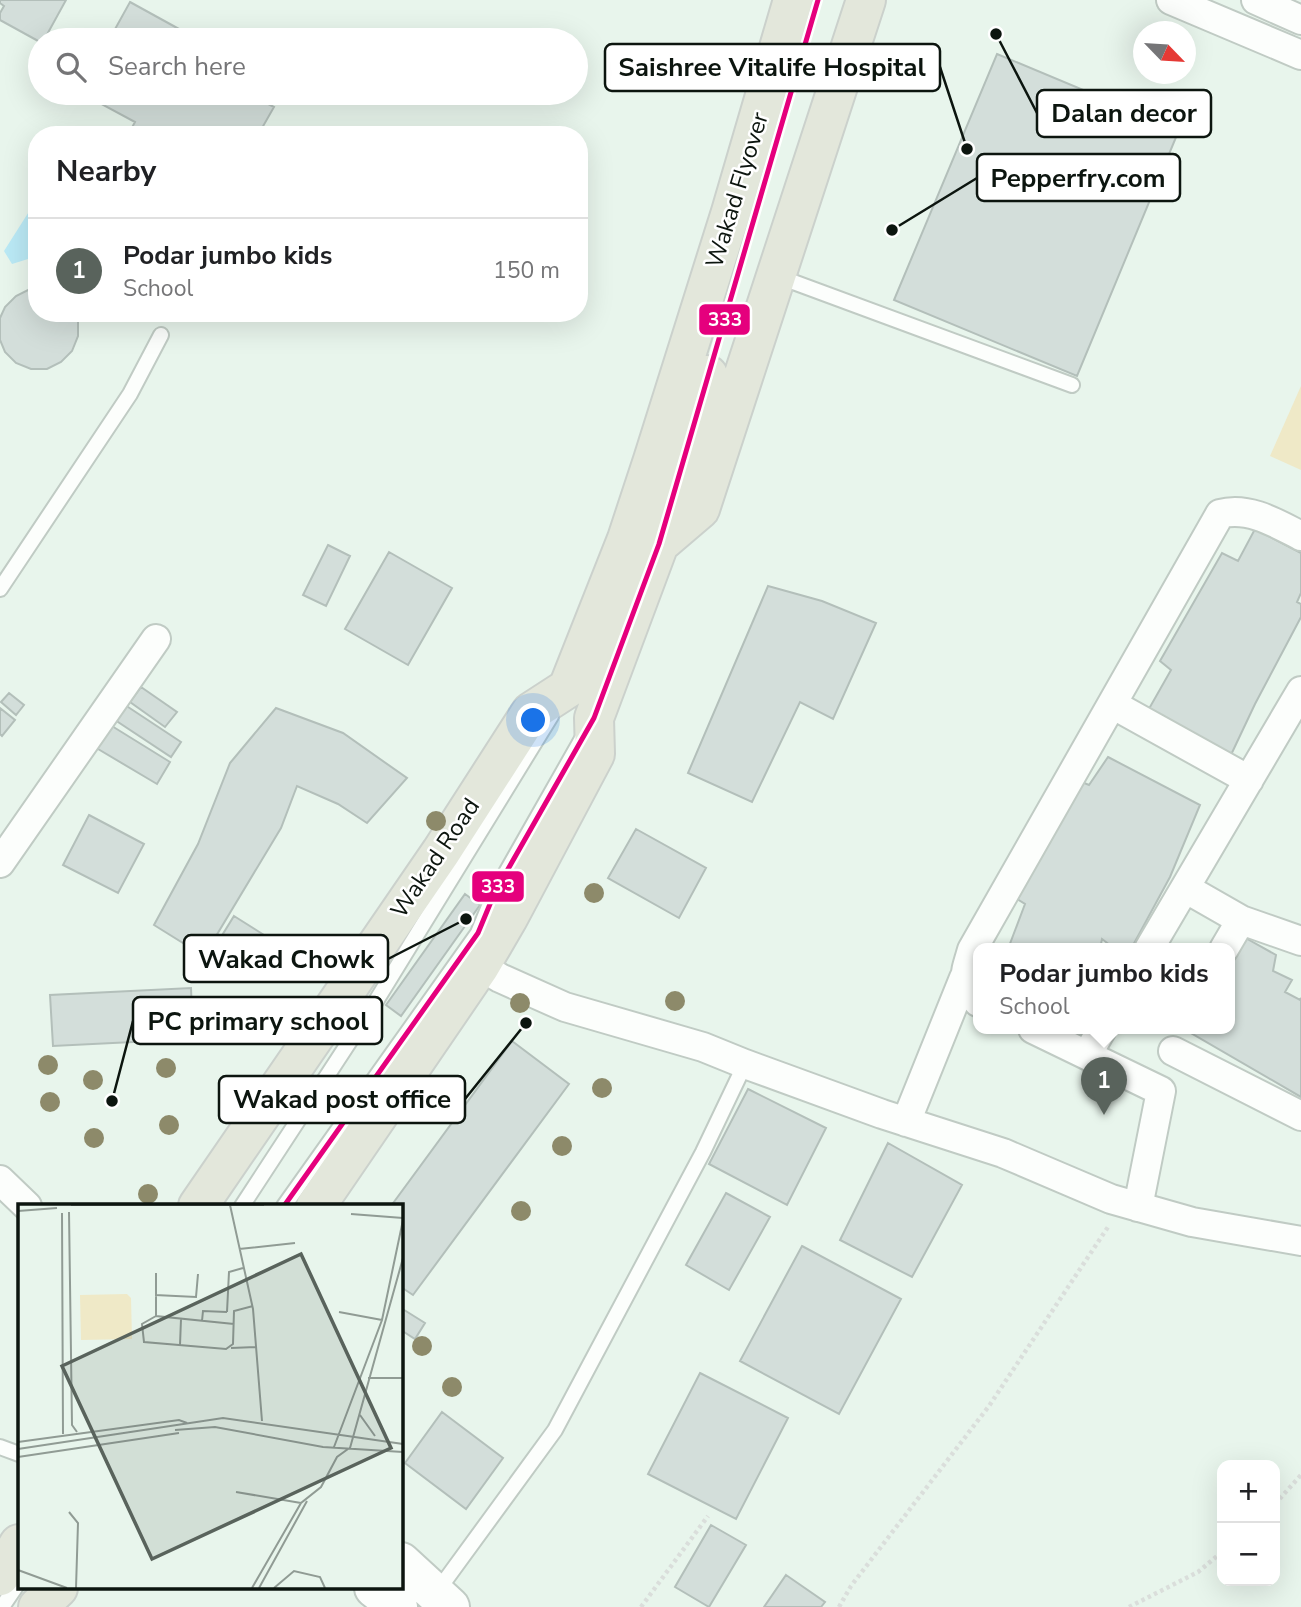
<!DOCTYPE html>
<html lang="en">
<head>
<meta charset="utf-8">
<style>
	:root { --surface:#fff; --page:#f2f2f2; --text:#202124; --muted:#757577; --line:#e0e0e0; --accent:#59635c }
	body { margin:0; font-family:"Nunito Sans",sans-serif; background:var(--page); color:var(--text) }
	.controls { position:absolute; right:21px; bottom:21px; display:grid; overflow:hidden; border-radius:14px; box-shadow:0 7px 28px #0002 }
	.controls button { width:63px; height:63px; display:grid; place-items:center; padding:0; border:0; border-bottom:2px solid var(--line); background:var(--surface); color:var(--text); font:35px sans-serif }
	.compass { position:absolute; left:1133px; top:21px; width:63px; height:63px; border-radius:50%; background:var(--surface); box-shadow:0 7px 28px #0002; rotate:115deg }
	.you { position:absolute; left:534px; top:721px; width:24px; height:24px; margin:-18px; border:5px solid #fff; border-radius:50%; background:#1a73e8; box-shadow:0 0 0 10px #1a73e833 }
	.badge { display:grid; place-items:center; width:46px; height:46px; border-radius:50%; background:var(--accent); color:#fff; font-size:23px; font-weight:700 }
	.pin { position:absolute; translate:-50% -58px; filter:drop-shadow(0 2px 4px #0008) }
	.pin::after { content:''; position:absolute; top:37px; width:24px; height:21px; background:inherit; clip-path:polygon(0 0,100% 0,50% 100%) }
	.popup { position:absolute; left:973px; top:943px; width:262px; height:91px; box-sizing:border-box; display:grid; place-content:center; border-radius:14px; background:var(--surface); filter:drop-shadow(0 2px 5px #0005); font-size:23px; white-space:nowrap; color:var(--muted) }
	.popup b { font-size:26px; color:var(--text) }
	.popup::after { content:''; position:absolute; left:50%; top:100%; margin-left:-14px; border:14px solid transparent; border-top-color:var(--surface) }
	.list { margin:0; padding:0; list-style:none }
	h2 { display:flex; justify-content:space-between; align-items:center; height:91px; margin:0; padding:0 28px; font-size:30px }
	h2 small { font-size:23px; font-weight:400; color:var(--muted) }
	.list li { display:grid; grid-template-columns:46px 1fr auto; gap:21px; align-items:center; box-sizing:border-box; height:105px; padding:0 28px; border-top:2px solid var(--line) }
	.list b { display:block; font-size:26px; white-space:nowrap }
	.list p { margin:0; font-size:23px; white-space:nowrap; color:var(--muted) }
	.list em { font-size:23px; font-style:normal; color:var(--muted) }
	.icon { flex:none; width:38px; height:38px; fill:none; stroke:currentColor; stroke-width:2; stroke-linecap:round; stroke-linejoin:round }
	.map { position:relative; flex:none; width:1301px; height:1607px; overflow:hidden }
	.search { position:absolute; background:var(--surface); box-shadow:0 7px 28px #0002; left:28px; top:28px; width:560px; height:77px; display:flex; align-items:center; gap:18px; box-sizing:border-box; padding:0 24px; border-radius:38px; color:var(--muted); font-size:26px }
	.panel { position:absolute; background:var(--surface); box-shadow:0 7px 28px #0002; left:28px; top:126px; width:560px; height:196px; border-radius:28px }
	.map>svg:first-child { display:block }
	.green { fill:#efe9c7 }
	.water { fill:#bae9f5 }
	.building { fill:#d3deda; stroke:#b3bfba; stroke-width:2 }
	.lines { fill:none; stroke-linecap:round; stroke-linejoin:round }
	.service-casing { stroke:#c0cbc4; stroke-width:18 }
	.minor-casing { stroke:#c0cbc4; stroke-width:32 }
	.secondary-casing { stroke:#c0cbc4; stroke-width:42 }
	.primary-casing { stroke:#cbd1cc; stroke-width:42 }
	.path { stroke:#dadedb; stroke-width:4.5; stroke-dasharray:3.5 3.5; stroke-linecap:butt }
	.service { stroke:#fcfefc; stroke-width:14 }
	.minor { stroke:#fcfefc; stroke-width:28 }
	.secondary { stroke:#fcfefc; stroke-width:38 }
	.primary { stroke:#e3e7db; stroke-width:38 }
	.bus-1-casing { stroke:#fff; stroke-width:10 }
	.bus-1 { stroke:#e5007d; stroke-width:5 }
	.tree { fill:#8d8a6a }
	.labels { text-anchor:middle; dominant-baseline:central; stroke-width:5; stroke-linejoin:round; paint-order:stroke }
	.street-label { font-size:24px; fill:#0c150f; stroke:#fff }
	.inset-road { fill:none; stroke:#909b94; stroke-width:2 }
	.view { fill:#59635c; fill-opacity:0.15; stroke:#59635c; stroke-width:3.5 }
	.inset-edge { fill:none; stroke:#0c150f; stroke-width:3.5 }
	.leader { fill:none; stroke:#0c150f; stroke-width:2.5 }
	.callout-dot { fill:#0c150f; stroke:#fff; stroke-width:2.5 }
	.callout { fill:#fff; stroke:#0c150f; stroke-width:2.5 }
	.callout-label { font-size:26px; text-anchor:middle; font-weight:bold; fill:#0c150f }
	.line-badge { stroke:#fff; stroke-width:2.5 }
	.badge-label { font-size:19px; text-anchor:middle; font-weight:bold; fill:#fff }
</style>
</head>
<body>
<div class="map">
<svg width="1301" height="1607" viewBox="0 0 1301 1607">
	<rect width="100%" height="100%" fill="#e8f5ec"/>
	<!-- green -->
	<path class="green" d="M1301,386V470L1270,456Z"/>
	<!-- water -->
	<path class="water" d="M37,199V260L28,259L12,264L4,251Z"/>
	<!-- building -->
	<path class="building" d="M0,0H66L44,40L40,42L0,20V13L4,6L0,3Z
		M130,2L199,40H109Z
		M997,54L1179,130L1077,376L894,300Z
		M96,93H247L274,107L262,128L270,132L268,135H128L135,122L92,99Z
		M30,289H37V313H75L78,320V336L72,351L61,362L47,369H31L16,363L5,352L0,340V318L5,307L16,296Z
		M1255,529L1301,553V593L1297,602L1301,604V617L1255,704L1229,759L1146,714L1171,670L1160,661L1222,553L1238,561Z
		M328,545L350,556L326,606L303,595Z
		M389,552L452,588L408,665L345,629Z
		M768,586L822,601L876,623L833,719L800,702L752,802L688,773Z
		M141,687L177,712L165,727L130,702Z
		M9,693L24,705L16,715L1,702Z
		M122,703L181,742L171,757L112,718Z
		M0,708L15,720L2,736L0,734Z
		M276,708L343,733L407,778L367,823L338,804L297,786L281,828L204,956L154,925L198,844L230,763Z
		M107,723L170,762L157,784L93,746Z
		M1108,757L1200,805L1170,877L1131,949H1115L1102,939L1100,949H1008L1025,904L1009,894L1077,780L1089,785Z
		M89,815L144,844L118,893L63,865Z
		M636,829L706,868L679,918L608,878Z
		M465,894L480,905L401,1016L386,1005Z
		M234,916L264,935L235,981L205,963Z
		M1242,936L1276,955L1273,971L1292,980L1285,992L1300,1000L1301,998V1097L1191,1033L1193,1029H1230V959Z
		M191,988L193,1039L53,1046L50,995Z
		M512,1041L569,1084L413,1295L401,1287V1206H391Z
		M748,1089L826,1128L787,1205L709,1164Z
		M888,1143L962,1185L912,1277L840,1240Z
		M726,1193L770,1217L729,1290L686,1265Z
		M802,1246L901,1299L839,1414L740,1361Z
		M401,1308L425,1323L415,1339L401,1330Z
		M700,1373L788,1418L736,1519L648,1474Z
		M442,1412L503,1458L466,1509L405,1463Z
		M711,1525L746,1545L709,1607L675,1587Z
		M786,1575L825,1602L821,1607H764Z"/>
	<g class="lines">
		<!-- service casing -->
		<g class="service-casing">
			<path id="service" d="M777,276L1072,385
				M0,589L130,394L161,335
				M242,1206L376,1001L551,716
				M284,1206L478,933L495,892L583,737
				M0,1447L19,1454
				M436,1593L555,1430L703,1152L745,1064
				M2,1607L19,1582"/>
		</g>
		<!-- minor casing -->
		<g class="minor-casing">
			<path id="minor" d="M1171,0L1301,55
				M1256,0L1301,20
				M1112,704L1249,780
				M0,863L156,639
				M1185,888L1241,920L1224,949
				M1241,920L1301,941
				M1149,949L1301,691
				M480,966L500,978L565,1007L703,1047L745,1064L882,1114L1003,1153L1111,1199L1192,1222L1301,1241
				M978,1002C960,982 965,974 972,950L1220,514C1248,506 1276,523 1301,536
				M1033,1029L1161,1091L1138,1207
				M1173,1051L1301,1116
				M1087,1055L1102,1029
				M906,1122L964,978
				M0,1180L27,1206"/>
		</g>
		<!-- secondary casing -->
		<g class="secondary-casing">
			<path id="secondary" d="M401,1562L450,1607
				M374,1588L398,1607"/>
		</g>
		<!-- primary casing -->
		<g class="primary-casing">
			<path id="primary" d="M659,544L700,509L866,0
				M198,1206L441,852L531,712L568,688L627,539L653,460L731,212L793,0
				M316,1206L480,966L508,918L595,754L594,718L659,544L708,375
				M0,1576L19,1544
				M38,1607L58,1588"/>
		</g>
		<!-- path -->
		<path class="path" d="M1275,1504L1301,1475
			M641,1607L708,1516
			M839,1607L851,1586L989,1406L1108,1227
			M1129,1607L1198,1572L1222,1552"/>
		<!-- service -->
		<use href="#service" class="service"/>
		<!-- minor -->
		<use href="#minor" class="minor"/>
		<!-- secondary -->
		<use href="#secondary" class="secondary"/>
		<!-- primary -->
		<use href="#primary" class="primary"/>
		<!-- bus-1 casing -->
		<g class="bus-1-casing">
			<path id="bus-1" d="M284,1206L478,933L495,892L594,718L659,544L818,0"/>
		</g>
		<!-- bus-1 -->
		<use href="#bus-1" class="bus-1"/>
	</g>
	<!-- trees -->
	<g class="tree">
		<circle cx="436" cy="821" r="10"/>
		<circle cx="594" cy="893" r="10"/>
		<circle cx="675" cy="1001" r="10"/>
		<circle cx="520" cy="1003" r="10"/>
		<circle cx="225" cy="1027" r="10"/>
		<circle cx="48" cy="1065" r="10"/>
		<circle cx="166" cy="1068" r="10"/>
		<circle cx="93" cy="1080" r="10"/>
		<circle cx="602" cy="1088" r="10"/>
		<circle cx="50" cy="1102" r="10"/>
		<circle cx="169" cy="1125" r="10"/>
		<circle cx="94" cy="1138" r="10"/>
		<circle cx="562" cy="1146" r="10"/>
		<circle cx="148" cy="1194" r="10"/>
		<circle cx="521" cy="1211" r="10"/>
		<circle cx="422" cy="1346" r="10"/>
		<circle cx="452" cy="1387" r="10"/>
	</g>
	<g class="labels">
		<!-- street labels -->
		<g class="street-label">
			<text transform="translate(737 190) rotate(-73)">Wakad Flyover</text>
			<text transform="translate(435 858) rotate(-56)">Wakad Road</text>
		</g>
	</g>
	<!-- overview -->
	<g transform="translate(18 1204)">
		<rect width="385" height="385" fill="#e8f5ec"/>
		<path d="M109,90L113,94L114,135L63,136L62,91Z" fill="#efe9c7"/>
		<path class="inset-road" d="M53,1H246M212,1L235,105L244,217M0,7L39,4M51,8L54,221L59,228M44,9L45,230M333,10L385,14M221,45L277,39M138,69V112L216,120M137,91L178,93L180,70M209,108L211,68L225,64M321,108L364,116M138,112L124,120L126,138L208,145L215,140L216,107L235,102M184,117L185,107L209,108M162,141L163,115M213,144L238,143M350,174H385M342,211L357,232M157,226L197,223L305,243L385,248M0,238L161,216L169,219M316,243L364,116L385,16M332,244L385,54M0,245L205,214L385,240M0,253L161,229M218,288L283,299M51,308L60,319L58,384M0,366L49,384M234,384L283,299L303,283L319,253L330,245M241,384L289,297M256,384L276,367L302,373L307,384"/>
		<path class="view" d="M283,50L373,244L134,355L44,162Z"/>
		<rect width="385" height="385" class="inset-edge"/>
	</g>
	<!-- callouts -->
	<path class="leader" d="M967 149L940 67M996 34L1037 113M892 230L977 178M466 919L388 959M112 1101L133 1021M526 1023L465 1099"/>
	<g class="callout-dot">
		<circle cx="967" cy="149" r="7"/>
		<circle cx="996" cy="34" r="7"/>
		<circle cx="892" cy="230" r="7"/>
		<circle cx="466" cy="919" r="7"/>
		<circle cx="112" cy="1101" r="7"/>
		<circle cx="526" cy="1023" r="7"/>
	</g>
	<g class="callout">
		<rect x="605" y="44" width="335" height="47" rx="7"/>
		<rect x="1037" y="90" width="174" height="47" rx="7"/>
		<rect x="977" y="154" width="203" height="47" rx="7"/>
		<rect x="184" y="935" width="204" height="47" rx="7"/>
		<rect x="133" y="997" width="249" height="47" rx="7"/>
		<rect x="219" y="1076" width="246" height="47" rx="7"/>
	</g>
	<g class="callout-label">
		<text x="772" y="76">Saishree Vitalife Hospital</text>
		<text x="1124" y="122">Dalan decor</text>
		<text x="1078" y="187">Pepperfry.com</text>
		<text x="286" y="968">Wakad Chowk</text>
		<text x="258" y="1030">PC primary school</text>
		<text x="342" y="1108">Wakad post office</text>
	</g>
	<g class="line-badge">
		<rect x="698" y="303" width="53" height="33" rx="7" fill="#e5007d"/>
		<rect x="471" y="870" width="54" height="33" rx="7" fill="#e5007d"/>
	</g>
	<g class="badge-label">
		<text x="725" y="326">333</text>
		<text x="498" y="893">333</text>
	</g>
</svg>
<div class="controls">
<button>+</button>
<button>−</button>
</div>
<svg class="compass" viewBox="-18 -18 36 36"><path d="M0-13l5 13h-10z" fill="#e53935"/><path d="M0 13l5-13h-10z" fill="#757577"/></svg>
<div class="you"></div>
<div class="pin badge" style="left:1104px;top:1115px">1</div>
<div class="popup"><b>Podar jumbo kids</b>School</div>
<div class="search"><svg class="icon" aria-label="search" viewBox="0 0 24 24"><circle cx="10" cy="10" r="6"/><path d="M15 15l6 6"/></svg>Search here</div>
<section class="panel">
<h2>Nearby<small></small></h2>
<ul class="list">
<li><span class="badge">1</span><div><b>Podar jumbo kids</b><p>School</p></div><em>150 m</em></li>
</ul>
</section>
</div>
</body>
</html>
